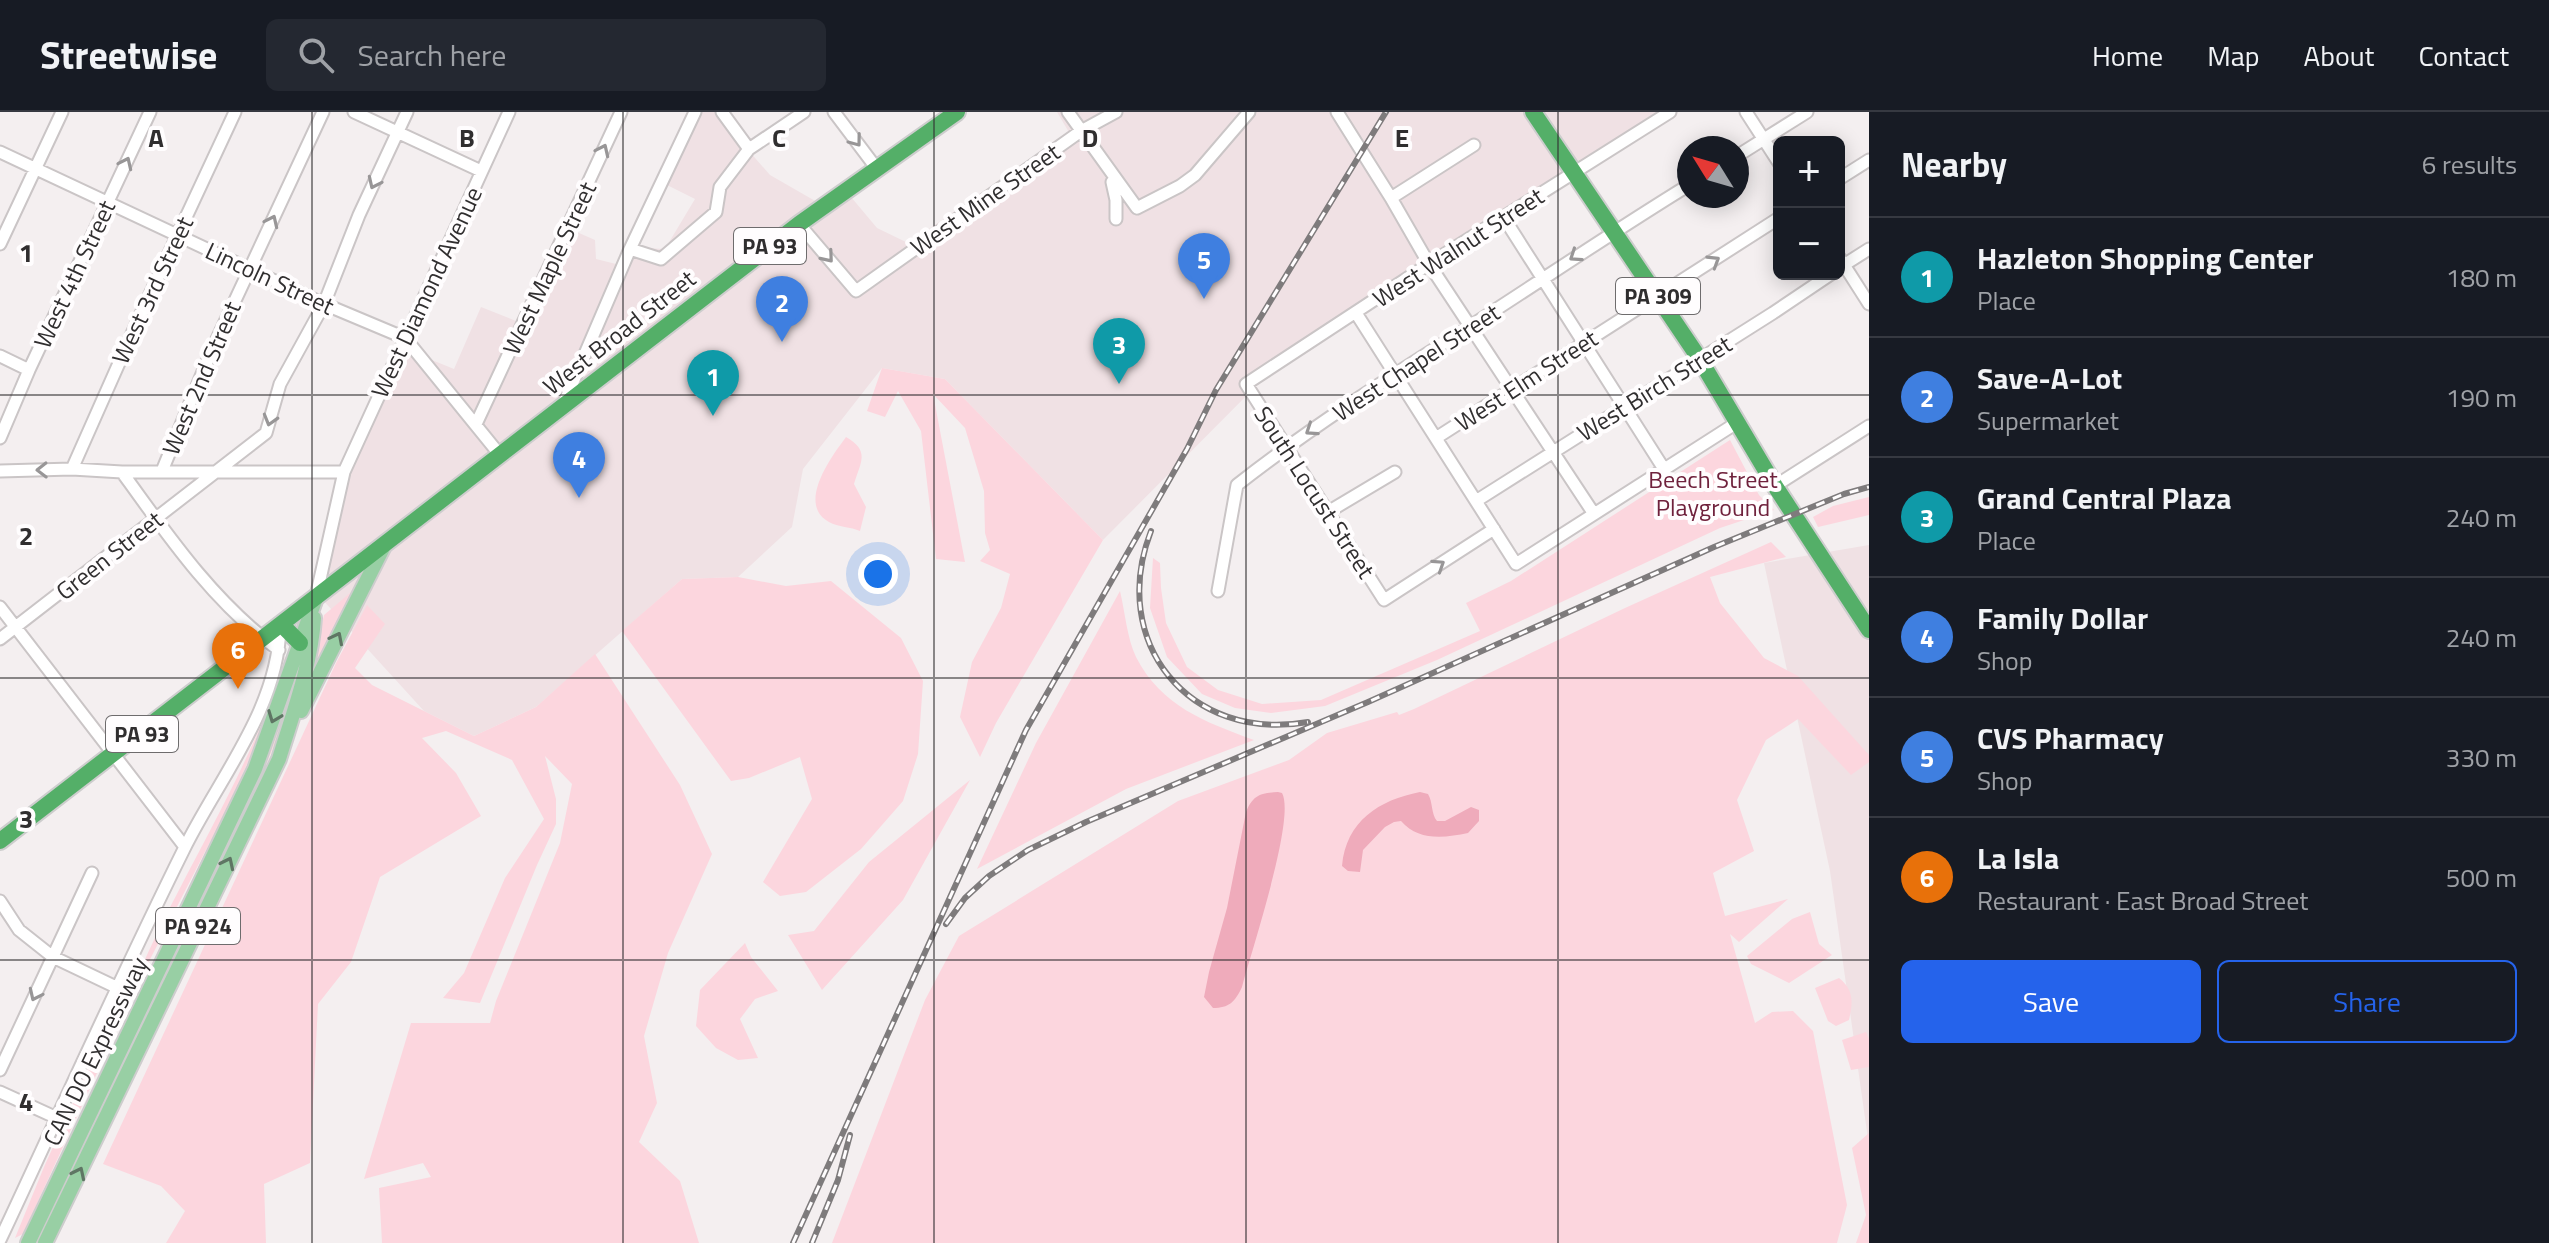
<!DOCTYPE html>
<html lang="en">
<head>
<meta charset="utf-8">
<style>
	:root { --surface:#171b24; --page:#242831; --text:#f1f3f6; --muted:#9ea1a6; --line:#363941; --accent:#2563eb }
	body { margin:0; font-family:"Titillium Web",sans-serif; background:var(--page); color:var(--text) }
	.controls { position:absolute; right:24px; top:24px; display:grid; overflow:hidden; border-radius:12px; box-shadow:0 4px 20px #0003 }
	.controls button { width:72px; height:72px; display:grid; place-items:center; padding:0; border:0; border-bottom:2px solid var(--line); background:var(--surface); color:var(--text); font:40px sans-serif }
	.compass { position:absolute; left:1677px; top:24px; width:72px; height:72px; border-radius:50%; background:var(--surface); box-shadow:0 4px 20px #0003; rotate:307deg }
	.you { position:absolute; left:878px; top:462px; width:28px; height:28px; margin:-20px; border:6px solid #fff; border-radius:50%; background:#1a73e8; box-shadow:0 0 0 12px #1a73e833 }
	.badge { display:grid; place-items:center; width:52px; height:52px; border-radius:50%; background:var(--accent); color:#fff; font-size:26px; font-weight:700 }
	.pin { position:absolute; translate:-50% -66px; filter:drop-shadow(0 2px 4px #0008) }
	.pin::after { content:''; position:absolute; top:42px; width:28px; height:24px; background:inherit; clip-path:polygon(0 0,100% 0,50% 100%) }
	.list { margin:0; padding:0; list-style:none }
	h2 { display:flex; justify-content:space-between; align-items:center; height:104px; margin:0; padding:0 32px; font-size:34px }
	h2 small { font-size:26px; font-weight:400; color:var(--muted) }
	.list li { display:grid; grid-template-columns:52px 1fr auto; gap:24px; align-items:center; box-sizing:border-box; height:120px; padding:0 32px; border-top:2px solid var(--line) }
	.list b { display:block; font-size:30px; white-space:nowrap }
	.list p { margin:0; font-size:26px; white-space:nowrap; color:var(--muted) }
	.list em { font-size:26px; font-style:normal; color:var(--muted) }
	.actions { display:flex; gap:16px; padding:24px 32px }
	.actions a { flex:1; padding:18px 0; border:2px solid var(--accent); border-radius:12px; text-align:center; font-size:28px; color:var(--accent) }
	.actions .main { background:var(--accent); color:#fff }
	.icon { flex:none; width:44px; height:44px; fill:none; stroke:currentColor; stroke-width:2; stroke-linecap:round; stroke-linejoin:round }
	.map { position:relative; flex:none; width:1869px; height:1131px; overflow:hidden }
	header { display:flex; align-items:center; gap:48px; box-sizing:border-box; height:112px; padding:0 40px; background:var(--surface); border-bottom:2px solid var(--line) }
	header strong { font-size:38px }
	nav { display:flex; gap:44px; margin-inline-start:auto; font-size:28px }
	.search { width:560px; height:72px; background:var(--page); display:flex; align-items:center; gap:20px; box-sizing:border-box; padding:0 28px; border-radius:12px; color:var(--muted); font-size:30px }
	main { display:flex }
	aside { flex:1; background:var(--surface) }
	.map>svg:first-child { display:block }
	.built { fill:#f0e1e4 }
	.green { fill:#fcd6de }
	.water { fill:#efabbb }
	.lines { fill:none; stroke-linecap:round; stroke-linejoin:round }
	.minor-casing { stroke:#cac5c6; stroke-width:15 }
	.major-casing { stroke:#cdcdcd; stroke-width:18 }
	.highway-casing { stroke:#cdcdcd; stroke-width:20 }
	.minor { stroke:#fff; stroke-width:11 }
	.major { stroke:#98cfa4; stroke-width:14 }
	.highway { stroke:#54af68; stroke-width:16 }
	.rail-casing { stroke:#7e7b7c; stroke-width:6 }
	.rail { stroke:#fffdfe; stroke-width:3; stroke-dasharray:9; stroke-linecap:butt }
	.oneway { stroke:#989697 }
	.oneway2 { stroke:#5f7664 }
	.grid { fill:none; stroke:#302e2f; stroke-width:2; stroke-opacity:0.55 }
	.labels { text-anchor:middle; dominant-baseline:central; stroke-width:8; stroke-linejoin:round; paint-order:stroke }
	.shield { fill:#fffdfe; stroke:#6e6c6d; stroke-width:2 }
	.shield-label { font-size:22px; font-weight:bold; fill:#302e2f }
	.street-label { font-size:24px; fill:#302e2f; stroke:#fffdfe }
	.park-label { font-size:24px; fill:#6f213c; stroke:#fffdfe }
	.grid-label { font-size:26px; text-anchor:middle; font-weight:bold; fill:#302e2f; stroke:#fffdfe; stroke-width:8; stroke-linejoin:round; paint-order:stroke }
</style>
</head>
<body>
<header>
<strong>Streetwise</strong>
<div class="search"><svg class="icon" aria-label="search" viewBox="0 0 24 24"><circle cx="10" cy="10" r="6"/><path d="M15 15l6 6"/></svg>Search here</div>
<nav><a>Home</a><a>Map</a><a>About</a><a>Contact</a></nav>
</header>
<main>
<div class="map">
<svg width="1869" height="1131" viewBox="0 0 1869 1131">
	<rect width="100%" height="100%" fill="#f4eff0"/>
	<!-- built -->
	<path class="built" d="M689,0H715L770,63L817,90L841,73L877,116L908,131L1070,22L1057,0H1656L1279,251L1103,428L945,267L882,256L803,357L792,415L738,465L682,467L536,595L474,624L424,599L311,475L395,233L454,257L481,195L516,209L563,114L595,128L596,147L620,153L645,136L665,137L695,87L665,72L669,42Z
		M1869,433V1034L1830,759L1764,451Z"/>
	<!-- green -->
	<path class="green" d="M882,256L945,267L1103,428L996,611L980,645L960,605L972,550L1001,496L1010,462L980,449L990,438L985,421L984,379L965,316L933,282L965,450L936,447L921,319L898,279L885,305L867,299Z
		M846,325C870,339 861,349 854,372L866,395L860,419C851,415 838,415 829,410C796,392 832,344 846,325Z
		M1730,328L1759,383L1774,398L1720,416L1437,548L1325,594L1271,601L1235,596L1202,582L1167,545L1150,496L1153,446L1160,451L1161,476L1166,511L1187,555L1218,578L1262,592L1321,588L1480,519L1466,491L1511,469Z
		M1869,385V403L1818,415L1813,405L1833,394Z
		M1771,430L1786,445L1710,465L1720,491L1764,546L1798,564L1869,643V650L1851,663L1798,607L1766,628L1737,688L1754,739L1713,761L1725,804L1788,787L1739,830L1730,822L1755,911L1772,900L1793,899L1813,919L1847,1093L1837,1131H832L925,888L959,824L1178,689L1289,648L1327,621L1397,600L1399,603L1414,597L1625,496Z
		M738,465L786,474L831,469L901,526L923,569L918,642L903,689L861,737L806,780L780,784L763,770L812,687L800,645L749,666L731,669L622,519L682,467Z
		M356,476L308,570L324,503Z
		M1120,479C1125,500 1127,526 1136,545C1161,594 1205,610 1254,628L1126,677L977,757L1036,631Z
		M367,493L385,512L355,556L372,573L474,624L536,595L595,542L680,673L712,742L668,841L644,924L657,991L639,1030L680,1069L699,1131H382L379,1076L431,1065L423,1051L364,1067L411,911H490L496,889L560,731L572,672L545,644L556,687V712L537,753L480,891L443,886L464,861L505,766L544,707L512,648L446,619L422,626L456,661L481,704L380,765L351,850L318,892L310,1051L264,1072L266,1131H166L185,1099L161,1074L103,1052L336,551Z
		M285,545H289L268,605L228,695L142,863L23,1122L15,1126L44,1055L110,909L120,902C139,861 157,819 178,780C216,706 263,624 285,545Z
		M300,555C286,609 264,659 242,710L57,1091L67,1065L246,692Z
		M970,668L903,788L822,878L788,823L814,819L869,750Z
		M1810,800L1819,832L1832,843L1789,871L1751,852L1747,844L1792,807Z
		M745,831L751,845L778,879L755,887L740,907L758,946L738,948L716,936L696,914L700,878Z
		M1839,866C1854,878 1853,890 1849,908L1836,914L1828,909L1815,876Z
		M1866,920L1869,927V955L1851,958L1842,928Z
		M1869,1021V1131H1856L1866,1103L1852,1036Z"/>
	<!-- water -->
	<path class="water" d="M1278,680L1282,681C1296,706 1251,840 1242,875C1235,890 1229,896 1213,896L1204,885L1209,860L1227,796L1246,700C1253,683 1260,681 1278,680Z
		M1420,680L1428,682C1433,690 1431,702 1437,709H1445L1471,695L1479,698V709L1468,721C1444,726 1418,729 1401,709L1394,710L1385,715L1363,738L1360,760L1348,759L1342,754C1346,709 1379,688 1420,680Z"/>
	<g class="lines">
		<!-- minor casing -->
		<g class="minor-casing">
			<path id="minor" d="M354,0L481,59
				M722,0L749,37
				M834,0L877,57
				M1068,0L1137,96L1180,74L1195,63L1249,0
				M1337,0L1391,86L1429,152L1594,402
				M1746,0L1779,51
				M0,40L324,192L405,226L500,343
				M1737,44L1807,0
				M1839,67L1869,48
				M1112,70L1116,88V107
				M1391,86L1474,33
				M1504,106L1664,357
				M799,112L856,179L1081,19L1116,0
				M0,132L62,0
				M630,137L661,147L716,100L720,75L749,37L804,0
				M1839,145L1869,192
				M1839,156L1869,137
				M1356,201L1516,452L1738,310
				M0,244L29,258
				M564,291L630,137L695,0
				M476,312L621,0
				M0,326L29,258L150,0
				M1436,326L1779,106
				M72,357L139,206L235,0
				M0,359L72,357L122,360H344
				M162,359L211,240L323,0
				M122,360C168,424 215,492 279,538
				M1775,374L1869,314
				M1476,389L1773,201L1831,162
				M1328,400L1395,360
				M1494,417L1384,488L1246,272L1429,152L1670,0
				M1218,479L1237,373C1311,315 1390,265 1469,215C1542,168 1614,119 1689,73
				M316,485L344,360L509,0
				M0,495L185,735
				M0,527L266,321L280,272L324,192L359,103L407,0
				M0,789L19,818L53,845L118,876
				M0,958L92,761
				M0,980L57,1006
				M0,1128C61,998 120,866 184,737C219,666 278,597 280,515"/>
		</g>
		<!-- major casing -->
		<g class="major-casing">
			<path id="major" d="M301,599L383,436
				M28,1131L255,657L316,486
				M45,1131L279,647C293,601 311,554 314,506"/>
		</g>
		<!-- highway casing -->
		<g class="highway-casing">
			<path id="highway" d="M1533,0L1699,246L1775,374L1869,518
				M282,513L300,531
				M0,729L799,112L957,0"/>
		</g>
		<!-- minor -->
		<use href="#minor" class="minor"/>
		<!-- major -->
		<use href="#major" class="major"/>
		<!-- highway -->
		<use href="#highway" class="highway"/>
		<!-- rail casing -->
		<g class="rail-casing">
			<path id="rail" d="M1151,419C1108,530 1189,631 1308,610
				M946,812L965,786L989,764L1028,738L1086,710L1368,590L1714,435L1844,382L1869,375
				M793,1131L1026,618L1187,337L1216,278L1386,0
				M812,1131L838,1068L850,1023"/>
		</g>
		<!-- rail -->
		<use href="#rail" class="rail"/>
	</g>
	<!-- one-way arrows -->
	<defs><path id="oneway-chevron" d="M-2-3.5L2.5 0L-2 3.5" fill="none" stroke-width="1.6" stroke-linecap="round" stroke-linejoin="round" transform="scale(2)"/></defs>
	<g class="oneway">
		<use href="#oneway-chevron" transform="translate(856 29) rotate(53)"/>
		<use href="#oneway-chevron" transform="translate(603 38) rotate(-65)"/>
		<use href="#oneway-chevron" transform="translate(126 51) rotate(-65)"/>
		<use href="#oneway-chevron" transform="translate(374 71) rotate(115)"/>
		<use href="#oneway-chevron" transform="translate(272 109) rotate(-65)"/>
		<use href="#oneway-chevron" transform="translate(1575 144) rotate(146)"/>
		<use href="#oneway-chevron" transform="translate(828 145) rotate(50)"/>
		<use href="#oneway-chevron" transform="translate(1714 149) rotate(-32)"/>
		<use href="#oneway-chevron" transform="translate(270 308) rotate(106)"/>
		<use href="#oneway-chevron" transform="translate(1311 318) rotate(146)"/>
		<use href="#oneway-chevron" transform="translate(42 358) rotate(179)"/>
		<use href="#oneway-chevron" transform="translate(1439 453) rotate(-33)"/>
		<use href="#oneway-chevron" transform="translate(35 883) rotate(115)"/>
	</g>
	<g class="oneway2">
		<use href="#oneway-chevron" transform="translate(337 526) rotate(-63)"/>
		<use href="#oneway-chevron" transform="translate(274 605) rotate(111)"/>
		<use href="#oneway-chevron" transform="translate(228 751) rotate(-64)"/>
		<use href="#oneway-chevron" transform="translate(79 1061) rotate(-64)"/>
	</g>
	<!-- grid -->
	<path class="grid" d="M312,0V1131M623,0V1131M934,0V1131M1246,0V1131M1558,0V1131M0,283H1869M0,566H1869M0,848H1869"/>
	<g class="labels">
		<!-- shield labels -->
		<g class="shield">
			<rect x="734" y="116" width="72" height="36" rx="6"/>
			<rect x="1616" y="166" width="84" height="36" rx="6"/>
			<rect x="106" y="604" width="72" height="36" rx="6"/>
			<rect x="156" y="796" width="84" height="36" rx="6"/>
		</g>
		<g class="shield-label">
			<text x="770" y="134">PA 93</text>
			<text x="1658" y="184">PA 309</text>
			<text x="142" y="622">PA 93</text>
			<text x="198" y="814">PA 924</text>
		</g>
		<!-- street labels -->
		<g class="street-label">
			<text transform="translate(985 87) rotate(-35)">West Mine Street</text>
			<text transform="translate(1458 135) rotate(-33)">West Walnut Street</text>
			<text transform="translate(549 156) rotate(-65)">West Maple Street</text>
			<text transform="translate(74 162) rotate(-65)">West 4th Street</text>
			<text transform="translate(270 166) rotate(25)">Lincoln Street</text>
			<text transform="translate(152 178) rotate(-65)">West 3rd Street</text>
			<text transform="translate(426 180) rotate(-65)">West Diamond Avenue</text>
			<text transform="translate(619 220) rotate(-38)">West Broad Street</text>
			<text transform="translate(1416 250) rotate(-33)">West Chapel Street</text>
			<text transform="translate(201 266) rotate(-67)">West 2nd Street</text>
			<text transform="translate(1526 268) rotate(-33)">West Elm Street</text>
			<text transform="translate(1654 276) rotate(-32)">West Birch Street</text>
			<text transform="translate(1315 380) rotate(57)">South Locust Street</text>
			<text transform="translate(109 443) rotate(-38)">Green Street</text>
			<text transform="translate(95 939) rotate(-64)">CAN DO Expressway</text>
		</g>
		<!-- park labels -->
		<g class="park-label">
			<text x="1713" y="367">Beech Street<tspan x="1713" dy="28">Playground</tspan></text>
		</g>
	</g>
	<g class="grid-label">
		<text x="156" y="35">A</text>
		<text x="467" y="35">B</text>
		<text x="779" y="35">C</text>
		<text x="1090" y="35">D</text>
		<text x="1402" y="35">E</text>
		<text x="26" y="150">1</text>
		<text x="26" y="433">2</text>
		<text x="26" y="716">3</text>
		<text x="26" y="999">4</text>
	</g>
</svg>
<div class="controls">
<button>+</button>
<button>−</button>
</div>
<svg class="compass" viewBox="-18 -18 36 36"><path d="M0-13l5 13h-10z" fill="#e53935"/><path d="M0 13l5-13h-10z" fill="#9ea1a6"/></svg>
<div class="you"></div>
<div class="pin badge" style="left:713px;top:304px;background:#0f9aa8">1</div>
<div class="pin badge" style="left:782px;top:230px;background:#3f7fe0">2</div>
<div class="pin badge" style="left:1119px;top:272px;background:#0f9aa8">3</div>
<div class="pin badge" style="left:579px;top:386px;background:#3f7fe0">4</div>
<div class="pin badge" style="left:1204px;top:187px;background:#3f7fe0">5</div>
<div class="pin badge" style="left:238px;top:577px;background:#e8710a">6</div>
</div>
<aside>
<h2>Nearby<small>6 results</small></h2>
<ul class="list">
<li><span class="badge" style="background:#0f9aa8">1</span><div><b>Hazleton Shopping Center</b><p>Place</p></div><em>180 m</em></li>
<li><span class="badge" style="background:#3f7fe0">2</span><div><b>Save-A-Lot</b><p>Supermarket</p></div><em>190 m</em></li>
<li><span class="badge" style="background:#0f9aa8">3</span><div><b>Grand Central Plaza</b><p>Place</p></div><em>240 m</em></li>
<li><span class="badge" style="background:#3f7fe0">4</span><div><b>Family Dollar</b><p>Shop</p></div><em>240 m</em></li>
<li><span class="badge" style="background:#3f7fe0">5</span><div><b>CVS Pharmacy</b><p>Shop</p></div><em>330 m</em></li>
<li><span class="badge" style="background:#e8710a">6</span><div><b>La Isla</b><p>Restaurant · East Broad Street</p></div><em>500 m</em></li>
</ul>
<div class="actions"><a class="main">Save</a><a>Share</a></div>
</aside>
</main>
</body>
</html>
